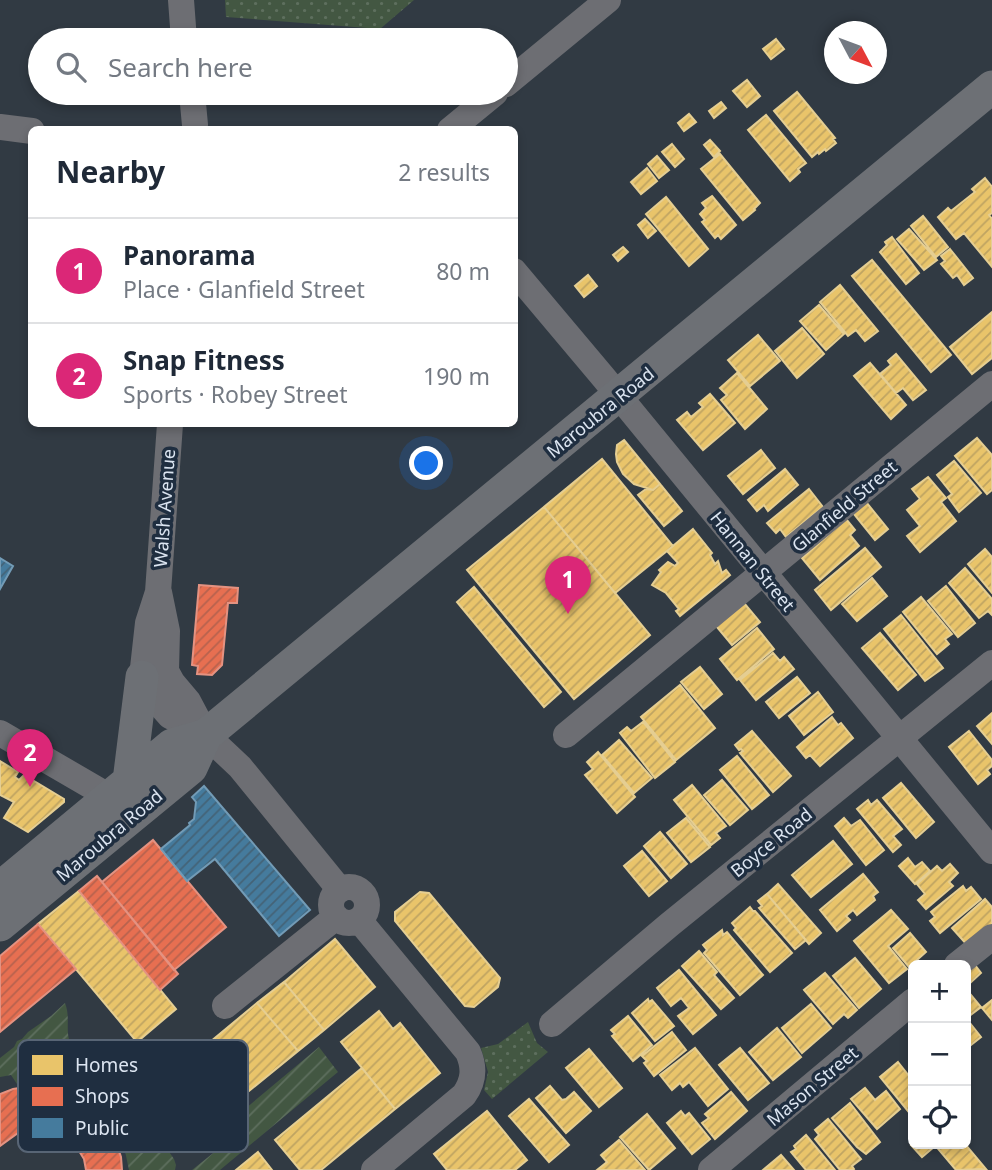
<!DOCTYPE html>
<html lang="en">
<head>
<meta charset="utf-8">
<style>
	:root { --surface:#fff; --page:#f2f2f3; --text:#1f2937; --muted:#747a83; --line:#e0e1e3; --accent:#db2777 }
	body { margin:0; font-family:"Noto Sans",sans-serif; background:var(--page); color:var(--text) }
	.controls { position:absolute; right:21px; bottom:21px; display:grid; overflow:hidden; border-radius:10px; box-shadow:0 4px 10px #0003 }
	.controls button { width:63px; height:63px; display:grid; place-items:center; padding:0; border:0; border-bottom:2px solid var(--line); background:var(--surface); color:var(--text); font:35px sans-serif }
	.compass { position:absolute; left:824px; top:21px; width:63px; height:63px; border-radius:50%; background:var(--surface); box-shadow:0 4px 10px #0003; rotate:131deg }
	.you { position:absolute; left:427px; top:464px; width:24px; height:24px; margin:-18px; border:5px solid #fff; border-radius:50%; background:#1a73e8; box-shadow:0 0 0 10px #1a73e833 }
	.badge { display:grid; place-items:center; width:46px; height:46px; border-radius:50%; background:var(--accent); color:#fff; font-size:23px; font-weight:700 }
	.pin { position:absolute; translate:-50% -58px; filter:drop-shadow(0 2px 4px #0008) }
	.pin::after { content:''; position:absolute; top:37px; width:24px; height:21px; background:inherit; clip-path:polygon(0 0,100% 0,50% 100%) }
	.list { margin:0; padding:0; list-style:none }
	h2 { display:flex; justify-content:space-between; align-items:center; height:91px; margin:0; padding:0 28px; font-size:30px }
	h2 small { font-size:23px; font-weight:400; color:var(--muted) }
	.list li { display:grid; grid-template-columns:46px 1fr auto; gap:21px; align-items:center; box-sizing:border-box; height:105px; padding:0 28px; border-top:2px solid var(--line) }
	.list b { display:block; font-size:26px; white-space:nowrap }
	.list p { margin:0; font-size:23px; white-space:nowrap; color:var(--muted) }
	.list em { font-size:23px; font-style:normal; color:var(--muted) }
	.icon { flex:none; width:38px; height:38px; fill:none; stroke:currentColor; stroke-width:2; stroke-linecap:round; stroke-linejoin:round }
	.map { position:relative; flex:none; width:992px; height:1170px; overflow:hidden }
	.search { position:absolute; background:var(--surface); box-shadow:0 4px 10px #0003; left:28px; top:28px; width:490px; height:77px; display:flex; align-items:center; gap:18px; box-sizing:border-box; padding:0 24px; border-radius:38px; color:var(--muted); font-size:26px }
	.panel { position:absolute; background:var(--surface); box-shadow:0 4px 10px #0003; left:28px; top:126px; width:490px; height:301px; border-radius:10px }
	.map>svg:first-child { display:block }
	.park { fill:url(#park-dots) }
	.garden { fill:url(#garden-furrows) }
	.homes { fill:url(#homes-hatch); stroke:#e5ce92; stroke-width:2 }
	.shops { fill:url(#shops-hatch); stroke:#e49281; stroke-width:2 }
	.public { fill:url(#public-hatch); stroke:#729bb6; stroke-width:2 }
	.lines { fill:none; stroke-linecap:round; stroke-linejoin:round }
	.minor { stroke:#6d6e73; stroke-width:26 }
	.major { stroke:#6d7075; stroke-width:33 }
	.labels { text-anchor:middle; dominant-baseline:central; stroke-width:7; stroke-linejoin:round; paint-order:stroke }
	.street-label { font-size:18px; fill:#dce5f1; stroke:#1f2e40 }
	.key { fill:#1f2e40; stroke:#586575; stroke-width:2 }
	.key-label { font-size:19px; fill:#dce5f1 }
</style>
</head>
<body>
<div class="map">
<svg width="992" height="1170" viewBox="0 0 992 1170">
	<defs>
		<pattern id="park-dots" width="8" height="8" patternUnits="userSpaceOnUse" patternTransform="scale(1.75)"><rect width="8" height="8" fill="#435742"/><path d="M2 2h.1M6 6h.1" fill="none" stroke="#5e6f5e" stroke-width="1.8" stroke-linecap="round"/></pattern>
		<pattern id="garden-furrows" width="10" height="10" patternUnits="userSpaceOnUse" patternTransform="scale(1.75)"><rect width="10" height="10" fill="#435742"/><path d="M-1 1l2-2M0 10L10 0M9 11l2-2" fill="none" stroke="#5e6f5e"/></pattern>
		<pattern id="homes-hatch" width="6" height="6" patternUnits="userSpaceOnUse" patternTransform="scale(1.75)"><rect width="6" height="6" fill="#e9c46a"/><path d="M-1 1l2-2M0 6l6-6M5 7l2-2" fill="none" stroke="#bfa462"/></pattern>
		<pattern id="shops-hatch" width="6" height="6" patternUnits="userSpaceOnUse" patternTransform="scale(1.75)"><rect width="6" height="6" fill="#e76f51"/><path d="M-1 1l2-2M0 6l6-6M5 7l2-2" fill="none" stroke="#b6624e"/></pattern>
		<pattern id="public-hatch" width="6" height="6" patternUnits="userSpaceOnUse" patternTransform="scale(1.75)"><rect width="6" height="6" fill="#457b9d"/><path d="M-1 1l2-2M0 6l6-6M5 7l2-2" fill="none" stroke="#446377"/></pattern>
	</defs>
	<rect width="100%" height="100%" fill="#313a43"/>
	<!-- park -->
	<path class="park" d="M225,0H414L380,29L226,17Z
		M528,1022L537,1043L548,1052L492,1099L484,1090L488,1072L481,1048L498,1044Z"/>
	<!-- garden -->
	<path class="garden" d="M65,1003C72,1021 62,1034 75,1051L80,1046L92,1052H102C104,1049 109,1045 113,1049C116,1063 121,1080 126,1095C137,1099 134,1105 138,1114C140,1120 145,1124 148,1129L142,1134L123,1144L121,1138L128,1131L99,1095H96L91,1100C85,1098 81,1095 75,1092C58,1084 35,1080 17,1084L11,1075L0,1077V1058L14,1047L17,1041L22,1039L28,1032L51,1016Z
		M319,1047L338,1072L220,1170H192L217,1150L209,1139Z
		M161,1140L174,1159L176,1165L175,1170H129L125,1151Z"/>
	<!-- homes -->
	<path class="homes" d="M776,39L784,49L771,59L763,49Z
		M747,80L760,96L747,107L733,91Z
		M797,92L835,138L833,139L836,143L826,151L825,149L819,154L818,152L812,157L774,111Z
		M721,102L726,108L714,118L709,111Z
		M689,114L696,122L684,131L678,123Z
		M766,115L806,163L798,169L800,172L790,181L748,130Z
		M710,140L720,151L714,157L704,145Z
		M672,144L684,159L675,167L662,152Z
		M720,154L760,203L754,209L755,210L743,220L701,169Z
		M657,156L669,170L659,178L648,164Z
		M647,168L657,181L641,194L631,182Z
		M985,178L992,187V213L989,215L992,219V267L964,233L956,239L938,217L948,208L951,211L975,192L972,189Z
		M712,196L736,225L721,239L718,235L715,238L702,222L705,220L700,214L706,208L702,203Z
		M666,197L708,249L689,266L646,214Z
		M923,216L948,247L936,257L911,226Z
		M645,219L656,231L648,238L638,225Z
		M909,229L937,260L924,270L897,239Z
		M892,237L919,273L906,284L880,252L887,245L885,242Z
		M623,247L628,252L618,261L613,255Z
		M950,249L973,278L964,285L957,275L953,278L941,264L945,261L941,256Z
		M872,260L951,355L931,372L852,276Z
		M588,275L597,286L584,297L575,286Z
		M840,285L878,331L865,341L856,330L848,336L820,302Z
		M819,305L844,334L826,350L800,321Z
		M992,312V358L972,374L950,347Z
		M802,328L824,354L797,378L775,351Z
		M758,335L780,361L750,386L728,360Z
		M896,354L926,390L913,400L903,388L896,393L880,374L891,365L888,361Z
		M870,363L906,405L891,419L854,376Z
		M737,373L767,409L745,429L721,400L727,395L720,388Z
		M710,394L735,423L703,450L677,420L687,412L691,417L703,407L699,403Z
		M977,438L992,455V490L987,494L955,456Z
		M624,440L660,484L653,490L634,484L623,474L617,462L616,454L617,445Z
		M761,450L775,468L743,494L728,476Z
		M602,459L673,546L615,593L544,507Z
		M954,461L981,493L959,512L948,497L952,494L937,475Z
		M785,469L798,485L768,511L764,505L757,511L748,500Z
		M928,477L946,498L941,502L956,521L920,552L907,536L920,526L907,510L920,499L912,489Z
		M660,484L682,511L664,526L638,495L646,489L653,490Z
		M809,489L823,507L786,537L780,529L776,533L767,523Z
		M866,502L888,529L875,540L853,513Z
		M544,507L650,635L574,699L467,570Z
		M846,519L855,530L850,535L859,546L820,580L802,558Z
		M693,529L712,553L710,555L715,564L718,561L722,573L726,570L730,575L680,616L676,611L679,609L666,593L652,585L661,572L659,570L668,562L675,566L678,563L667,551Z
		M865,548L881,567L831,610L815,590Z
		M985,549L992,557V593L968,564Z
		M965,568L992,599V615L988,611L979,618L949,583Z
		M872,578L887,596L857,621L842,604Z
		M946,586L975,623L958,637L928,601Z
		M474,587L561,692L544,707L457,602Z
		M921,597L952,634L945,639L949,644L937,654L903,612Z
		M744,603L760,622L732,645L716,626Z
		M901,615L943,668L925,681L884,629Z
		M757,628L774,649L737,680L720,659Z
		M880,633L916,675L898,690L862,648Z
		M773,653L780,661L784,657L794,669L756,700L740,680Z
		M700,667L722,694L704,709L681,682Z
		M797,677L810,693L779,718L766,702Z
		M680,685L715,728L676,760L641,717Z
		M818,692L833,712L804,735L789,716Z
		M992,713V744L977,726Z
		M832,717L838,725L841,723L853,738L820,766L810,755L806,758L797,747Z
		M643,722L675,762L655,778L620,733L627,727L631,731Z
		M752,731L791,776L773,792L740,753L743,751L741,749L739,750L735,745Z
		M969,731L992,760V766L987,770L990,774L978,784L949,747Z
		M619,740L652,778L634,793L602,755Z
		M598,752L635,797L617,813L585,775L593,769L587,762Z
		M737,756L769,795L752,809L720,770Z
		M0,761L18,772L15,777L19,780L24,775L64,799V802L28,832L4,818L14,802L0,795Z
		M722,780L748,810L730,825L704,795Z
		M901,783L934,822L916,838L883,798Z
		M692,785L726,826L716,833L720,838L711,845L674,800Z
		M868,800L871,805L877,800L902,829L893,836L901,845L893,852L857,809Z
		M686,818L710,847L691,862L667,833Z
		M844,818L851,826L860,820L884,850L866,865L835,826Z
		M660,832L687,864L671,878L644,846Z
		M833,841L852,864L811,897L792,875Z
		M642,851L667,881L649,896L624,866Z
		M908,858L915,867L922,862L930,871L915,884L899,866Z
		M950,864L958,873L949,882L953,886L926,909L918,900L925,894L917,884L937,866L942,871Z
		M863,874L878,892L873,896L875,900L857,915L853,910L846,916L850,920L837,931L820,910Z
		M778,884L821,933L809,944L767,894Z
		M963,886L966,891L971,887L981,899L940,933L930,921L935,917L931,912Z
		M79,891L176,1009L137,1042L38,924Z
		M420,892L429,893L500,978L498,987L474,1007L465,1006L395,921V912Z
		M767,894L806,940L795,949L759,908L762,906L758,901Z
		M985,899L992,907V926L969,947L952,928Z
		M750,907L753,911H755L792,953L770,972L734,930L736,928L732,923Z
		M891,910L908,929L888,946L907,969L889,983L854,941Z
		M722,930L723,935L727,932L763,975L740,995L704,953L707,950L703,945Z
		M910,933L926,952L909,967L893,948Z
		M335,939L375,987L324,1030L284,982Z
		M699,951L717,972L714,975L734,998L721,1009L682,966Z
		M855,958L881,989L859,1008L833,976Z
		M975,965L981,973L969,984L966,980V973Z
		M679,970L716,1015L693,1034L678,1016L689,1008L681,998L671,1006L657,988Z
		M825,973L857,1010L848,1018L844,1014L833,1024L804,990Z
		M284,982L324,1030L298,1051L257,1003Z
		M966,989L981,1007L968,1017L966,1015Z
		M648,999L649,1002L652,1000L674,1026L655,1041L632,1013Z
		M992,1000V1020L982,1008Z
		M257,1003L298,1051L184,1144L145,1096Z
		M811,1004L831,1028L802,1053L782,1028Z
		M379,1011L393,1029L400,1023L440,1073L395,1109L341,1042Z
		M628,1016L652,1045L633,1061L612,1036L615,1034L611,1030Z
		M966,1018L981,1037L966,1049Z
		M777,1028L801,1057L773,1080L749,1052Z
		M672,1032L686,1050L654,1076L644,1063L647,1061L642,1056Z
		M695,1048L728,1089L708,1106L689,1082L683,1087L680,1083L672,1090L660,1075Z
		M740,1048L769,1083L748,1100L719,1065Z
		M589,1049L622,1088L599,1107L566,1068Z
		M898,1062L913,1081V1115L912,1116L880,1077Z
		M362,1068L395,1109L321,1170H300L275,1140Z
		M550,1086L562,1100L566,1099L574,1092L591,1111L566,1133L536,1098Z
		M865,1088L875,1100L886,1091L900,1109L877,1129L851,1099Z
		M731,1092L747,1111L715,1139L702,1123L709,1118L705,1114Z
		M529,1099L569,1145L549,1162L509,1116Z
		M850,1103L880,1142L866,1154L857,1147L832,1118Z
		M487,1111L527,1160L515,1170H447L434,1154Z
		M681,1111L685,1116L689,1113L710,1139L692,1154L667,1123Z
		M647,1114L675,1148L649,1170L620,1137Z
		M828,1119L861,1159L852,1166L854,1169L853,1170H840L815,1139L819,1135L815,1130Z
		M806,1135L835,1170H806L791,1152L796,1149L794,1146Z
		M619,1140L645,1170H597L607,1162L601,1155Z
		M913,1143L931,1144L934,1147L922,1157L911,1145Z
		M934,1144H965L986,1169L956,1170Z
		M258,1152L272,1170H236Z
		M781,1155L794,1170H763Z"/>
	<!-- shops -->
	<path class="shops" d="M199,585L238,588L237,603H228L222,665L212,675L197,674L198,666L192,665Z
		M153,840L226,927L174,970L102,882Z
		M97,876L178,974L160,990L79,891Z
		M38,924L76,969L0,1032V956Z
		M32,1086L59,1088L77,1094L92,1103L99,1097L128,1132L120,1138L121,1143L117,1145L121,1157L122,1170H86L84,1159L76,1146L62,1135L44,1129H35L18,1133L0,1146V1094L13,1089Z"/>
	<!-- public -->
	<path class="public" d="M0,558L13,566L0,589Z
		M204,786L310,910L279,936L215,859L187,881L161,849L190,825L189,823L194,819L196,802L192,797Z"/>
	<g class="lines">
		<!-- minor -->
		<path class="minor" d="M181,0L184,40
			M506,84L608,0
			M192,93L195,125
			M0,127L32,131
			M450,130L495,93
			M514,271L604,378L992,851
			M170,424L158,592L148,623L142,677L154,698L170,716L206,735L240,767L340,890
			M159,592L167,631L166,671L172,682L188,701L206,735
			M0,733L110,797
			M566,735L992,384
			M331 905a18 18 0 1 1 36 0a18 18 0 1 1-36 0Z
			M359,920L468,1052C475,1068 474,1081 464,1095L374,1170
			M957,965L992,937
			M225,1006L336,917
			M552,1024L669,925L992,663
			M711,1170L913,1001"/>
		<!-- major -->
		<path class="major" d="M129,781L142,677
			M0,888L172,745L206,735L992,87
			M0,925L191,768L206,735"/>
	</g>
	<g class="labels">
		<!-- street labels -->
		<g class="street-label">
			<text transform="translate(600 412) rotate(-39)">Maroubra Road</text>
			<text transform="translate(844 506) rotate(-40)">Glanfield Street</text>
			<text transform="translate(164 508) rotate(-86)">Walsh Avenue</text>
			<text transform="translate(753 561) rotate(51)">Hannan Street</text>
			<text transform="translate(109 835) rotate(-40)">Maroubra Road</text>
			<text transform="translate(771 842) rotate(-39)">Boyce Road</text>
			<text transform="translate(812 1086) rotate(-40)">Mason Street</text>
		</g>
	</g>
	<!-- legend -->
	<rect x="18" y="1040" width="230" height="112" rx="10" class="key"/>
	<rect x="32" y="1055" width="31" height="20" fill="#e9c46a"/>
	<rect x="32" y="1087" width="31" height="19" fill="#e76f51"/>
	<rect x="32" y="1118" width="31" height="20" fill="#457b9d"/>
	<g class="key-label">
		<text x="75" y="1072">Homes</text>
		<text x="75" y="1103">Shops</text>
		<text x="75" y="1135">Public</text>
	</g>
</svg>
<div class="controls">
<button>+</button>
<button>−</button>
<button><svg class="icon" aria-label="locate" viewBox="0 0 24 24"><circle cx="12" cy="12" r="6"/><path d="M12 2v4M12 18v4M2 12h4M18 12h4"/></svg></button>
</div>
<svg class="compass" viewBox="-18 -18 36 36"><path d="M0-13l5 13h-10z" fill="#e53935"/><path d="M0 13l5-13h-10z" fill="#747a83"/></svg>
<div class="you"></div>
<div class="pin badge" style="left:568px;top:614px">1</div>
<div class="pin badge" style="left:30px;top:787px">2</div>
<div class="search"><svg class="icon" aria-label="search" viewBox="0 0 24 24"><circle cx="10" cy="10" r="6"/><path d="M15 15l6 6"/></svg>Search here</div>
<section class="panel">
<h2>Nearby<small>2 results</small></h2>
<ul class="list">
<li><span class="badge">1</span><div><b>Panorama</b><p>Place · Glanfield Street</p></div><em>80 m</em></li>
<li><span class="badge">2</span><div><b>Snap Fitness</b><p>Sports · Robey Street</p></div><em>190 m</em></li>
</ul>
</section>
</div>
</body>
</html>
